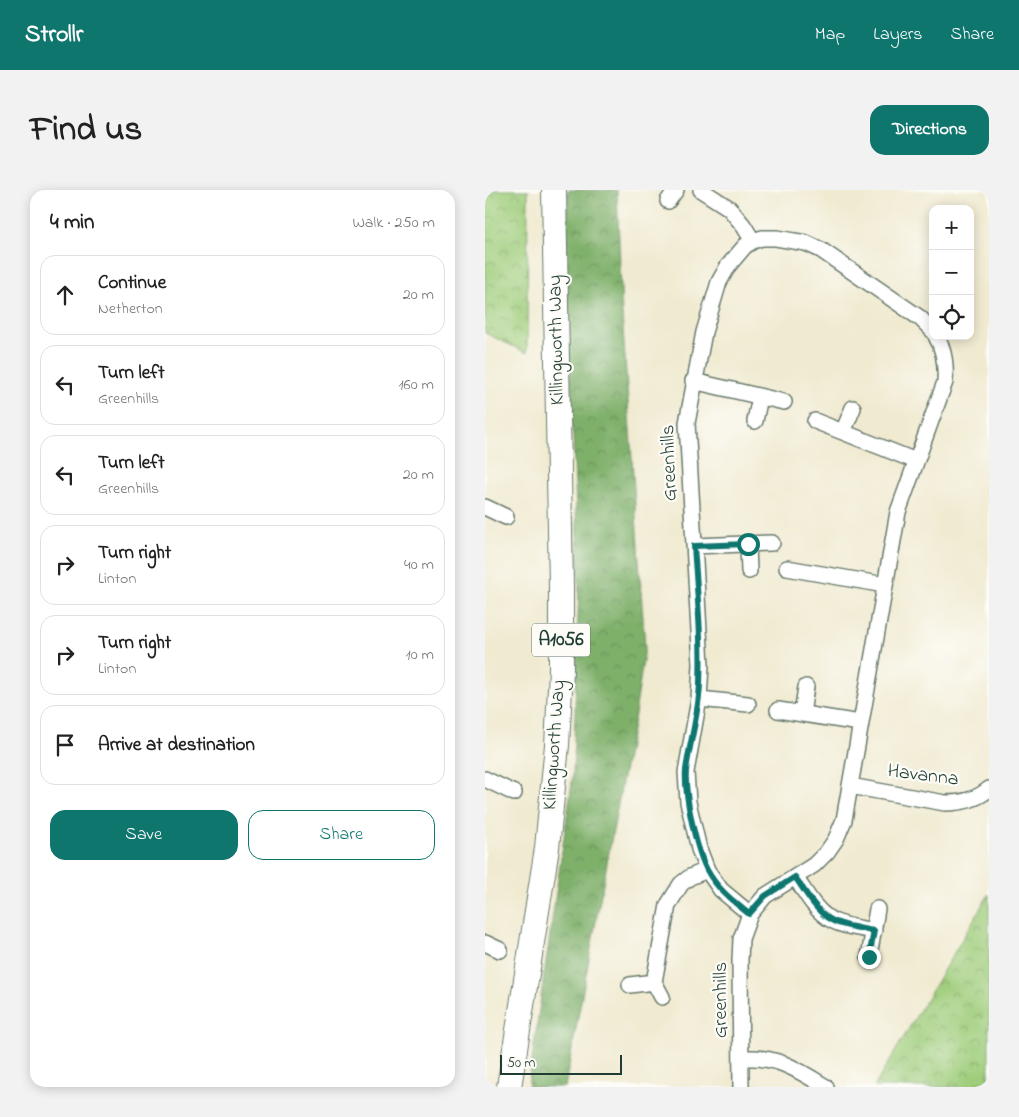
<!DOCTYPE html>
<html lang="en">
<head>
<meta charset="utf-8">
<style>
	:root { --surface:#fff; --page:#f2f2f2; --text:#222; --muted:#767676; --line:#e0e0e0; --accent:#0f766e }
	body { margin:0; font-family:"Indie Flower",sans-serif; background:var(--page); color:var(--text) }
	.controls { position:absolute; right:15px; top:15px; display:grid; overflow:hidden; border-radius:10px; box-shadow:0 2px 12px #0003 }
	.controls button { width:45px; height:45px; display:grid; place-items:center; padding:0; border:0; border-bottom:1px solid var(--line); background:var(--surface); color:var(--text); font:25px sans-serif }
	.scale { position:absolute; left:15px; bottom:12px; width:122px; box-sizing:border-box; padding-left:5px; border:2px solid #1f3d34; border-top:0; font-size:14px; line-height:18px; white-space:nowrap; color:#1f3d34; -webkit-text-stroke:4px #fdfcf7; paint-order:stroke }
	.stop { position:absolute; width:15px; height:15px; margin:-11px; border:4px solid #0f766e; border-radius:50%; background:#fff }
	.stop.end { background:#0f766e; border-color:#fff; box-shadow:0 1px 5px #0008 }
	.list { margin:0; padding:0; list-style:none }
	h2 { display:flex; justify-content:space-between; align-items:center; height:65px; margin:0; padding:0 20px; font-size:21px }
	h2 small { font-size:16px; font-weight:400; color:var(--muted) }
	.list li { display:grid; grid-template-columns:32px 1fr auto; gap:15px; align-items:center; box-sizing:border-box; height:80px; margin:0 10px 10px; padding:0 10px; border:1px solid var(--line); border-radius:15px }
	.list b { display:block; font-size:19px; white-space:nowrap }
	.list p { margin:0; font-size:16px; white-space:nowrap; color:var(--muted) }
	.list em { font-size:16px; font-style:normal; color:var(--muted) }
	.actions { display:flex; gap:10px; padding:15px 20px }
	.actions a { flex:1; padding:11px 0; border:1px solid var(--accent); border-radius:15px; text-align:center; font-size:18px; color:var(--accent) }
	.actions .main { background:var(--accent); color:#fff }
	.icon { flex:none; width:28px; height:28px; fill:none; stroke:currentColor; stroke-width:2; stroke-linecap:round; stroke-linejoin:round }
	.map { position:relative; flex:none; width:504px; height:897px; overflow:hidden; border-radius:15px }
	header { display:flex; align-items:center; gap:30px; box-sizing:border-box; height:70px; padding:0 25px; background:var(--accent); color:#fff }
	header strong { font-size:24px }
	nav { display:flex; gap:28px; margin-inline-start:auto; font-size:18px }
	.intro { display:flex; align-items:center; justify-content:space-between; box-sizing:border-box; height:120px; padding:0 30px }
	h1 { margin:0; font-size:35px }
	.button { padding:12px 22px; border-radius:15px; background:var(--accent); color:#fff; font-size:18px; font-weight:700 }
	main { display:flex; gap:30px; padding:0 30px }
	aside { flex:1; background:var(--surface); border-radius:15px; box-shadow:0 2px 12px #0003 }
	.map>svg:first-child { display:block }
	.forest { fill:url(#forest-crowns); stroke:#4f7650 }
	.park { fill:url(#park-crowns); stroke:#5f8558 }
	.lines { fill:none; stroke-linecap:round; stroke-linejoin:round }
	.street-casing { stroke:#687a6b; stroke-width:18 }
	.primary-casing { stroke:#687a6b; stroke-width:26 }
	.street { stroke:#fff; stroke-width:15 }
	.primary { stroke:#fff; stroke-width:24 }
	.route { stroke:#0f766e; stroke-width:6 }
	.labels { text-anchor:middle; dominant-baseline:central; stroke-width:4.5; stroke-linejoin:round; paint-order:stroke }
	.shield { fill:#fdfcf7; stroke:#62766e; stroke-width:1 }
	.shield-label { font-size:19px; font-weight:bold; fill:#1f3d34 }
	.street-label { font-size:20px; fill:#1f3d34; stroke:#fdfcf7 }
</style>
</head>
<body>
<header>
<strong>Strollr</strong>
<nav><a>Map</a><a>Layers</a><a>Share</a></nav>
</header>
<div class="intro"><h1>Find us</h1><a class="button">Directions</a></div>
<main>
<aside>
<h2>4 min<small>Walk · 250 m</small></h2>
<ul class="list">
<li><svg class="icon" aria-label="ahead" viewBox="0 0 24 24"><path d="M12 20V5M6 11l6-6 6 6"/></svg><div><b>Continue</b><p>Netherton</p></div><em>20 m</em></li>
<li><svg class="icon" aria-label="left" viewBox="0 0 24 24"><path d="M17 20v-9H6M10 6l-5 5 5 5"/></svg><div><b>Turn left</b><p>Greenhills</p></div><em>160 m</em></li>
<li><svg class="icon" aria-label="left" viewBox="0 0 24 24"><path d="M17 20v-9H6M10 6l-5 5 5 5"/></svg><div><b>Turn left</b><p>Greenhills</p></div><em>20 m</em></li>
<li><svg class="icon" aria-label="right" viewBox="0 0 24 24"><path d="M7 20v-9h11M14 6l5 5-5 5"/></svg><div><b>Turn right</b><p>Linton</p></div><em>40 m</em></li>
<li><svg class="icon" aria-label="right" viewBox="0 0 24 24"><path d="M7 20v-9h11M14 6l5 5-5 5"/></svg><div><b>Turn right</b><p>Linton</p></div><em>10 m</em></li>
<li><svg class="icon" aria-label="arrive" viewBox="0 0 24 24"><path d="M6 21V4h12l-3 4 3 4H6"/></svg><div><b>Arrive at destination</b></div></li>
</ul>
<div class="actions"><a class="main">Save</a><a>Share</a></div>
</aside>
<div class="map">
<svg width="504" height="897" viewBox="0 0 504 897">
	<defs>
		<pattern id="forest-crowns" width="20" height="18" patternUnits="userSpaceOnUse" patternTransform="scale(1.25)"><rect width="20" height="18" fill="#7fb06b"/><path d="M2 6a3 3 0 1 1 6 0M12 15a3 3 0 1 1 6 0" fill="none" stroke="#679059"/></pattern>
		<pattern id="park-crowns" width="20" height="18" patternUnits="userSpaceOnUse" patternTransform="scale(1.25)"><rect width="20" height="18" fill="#9fcd7b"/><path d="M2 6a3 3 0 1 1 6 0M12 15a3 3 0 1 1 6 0" fill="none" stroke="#81a866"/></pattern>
	</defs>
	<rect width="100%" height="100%" fill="#fdfcf7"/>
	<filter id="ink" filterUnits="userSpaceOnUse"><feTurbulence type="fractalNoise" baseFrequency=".02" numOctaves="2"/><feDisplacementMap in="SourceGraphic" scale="10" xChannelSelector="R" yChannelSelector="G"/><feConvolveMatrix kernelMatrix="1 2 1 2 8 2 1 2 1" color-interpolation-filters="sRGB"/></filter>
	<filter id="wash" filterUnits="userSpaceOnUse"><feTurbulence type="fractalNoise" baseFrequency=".0096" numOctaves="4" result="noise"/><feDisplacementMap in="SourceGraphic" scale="20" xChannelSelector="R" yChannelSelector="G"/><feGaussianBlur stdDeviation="1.12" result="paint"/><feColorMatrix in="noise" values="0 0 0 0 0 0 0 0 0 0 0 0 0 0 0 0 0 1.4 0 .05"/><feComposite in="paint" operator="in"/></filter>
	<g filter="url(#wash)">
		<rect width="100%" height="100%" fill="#f0ead0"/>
		<!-- forest -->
		<path class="forest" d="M83,0H132L137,124L160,457L150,524L80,897H43L88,585L94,393L80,52Z"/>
		<!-- park -->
		<path class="park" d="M0,0H43L42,163L0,143Z
			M504,704V897H389Z"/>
	</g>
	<g filter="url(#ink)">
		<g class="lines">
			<!-- street casing -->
			<g class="street-casing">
				<path id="street" d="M216,0L244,18L258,35L268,51
					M183,11L191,0
					M448,141L435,128L336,60L321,53L291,48H277L268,51L260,56L243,76L234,92L219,142L202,233L216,475L214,509L201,582L203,612L214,659L222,680L236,700L265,724L280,706L329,675L342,662L351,649L359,630L413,322L460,192C461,176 460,161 451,146
					M208,191L299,212
					M270,231L275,207
					M330,231L431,271
					M358,242L368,218
					M0,317L21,327
					M263,354L264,381
					M209,356L287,353
					M302,378L400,395
					M214,509L263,514
					M293,520L375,533
					M317,524L321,497
					M0,589L29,603
					M365,596L460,613C477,613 491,610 504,599
					M310,687C320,701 328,718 343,728C355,736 374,738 389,741
					M0,753L15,760
					M384,767L392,719
					M169,792L183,715L196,694L205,687L222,680
					M145,795L169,792L177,807
					M256,868C293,866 311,879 341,897
					M256,897L255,770L256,749L265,724"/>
			</g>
			<!-- primary casing -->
			<g class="primary-casing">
				<path id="primary" d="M24,897L62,658L72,555L76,480V397L69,0"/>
			</g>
			<!-- street -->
			<use href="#street" class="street"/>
			<!-- primary -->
			<use href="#primary" class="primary"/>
		</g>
	</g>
	<g class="lines" filter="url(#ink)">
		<!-- route -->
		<path class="route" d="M263,354L209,356C212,401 217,448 215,493C214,523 205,551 201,580C199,604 211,659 222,680C232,699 248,711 264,724L280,706L310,687C320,701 329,718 343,728C355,736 374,738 389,741L384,767"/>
	</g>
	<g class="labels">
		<!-- shield labels -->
		<rect class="shield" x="47" y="433.5" width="58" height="33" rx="4"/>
		<g class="shield-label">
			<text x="76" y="450">A1056</text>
		</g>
		<!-- street labels -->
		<g class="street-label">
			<text transform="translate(72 150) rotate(-91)">Killingworth Way</text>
			<text transform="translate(185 273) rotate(-92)">Greenhills</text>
			<text transform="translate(70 555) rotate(-86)">Killingworth Way</text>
			<text transform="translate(438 586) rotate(7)">Havanna</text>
			<text transform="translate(236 810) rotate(-90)">Greenhills</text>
		</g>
	</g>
</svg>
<div class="controls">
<button>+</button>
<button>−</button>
<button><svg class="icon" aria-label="locate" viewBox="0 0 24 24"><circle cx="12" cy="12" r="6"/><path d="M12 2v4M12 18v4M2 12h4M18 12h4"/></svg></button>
</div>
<div class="scale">50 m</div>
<div class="stop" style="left:263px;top:354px"></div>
<div class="stop end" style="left:384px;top:767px"></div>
</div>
</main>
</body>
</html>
